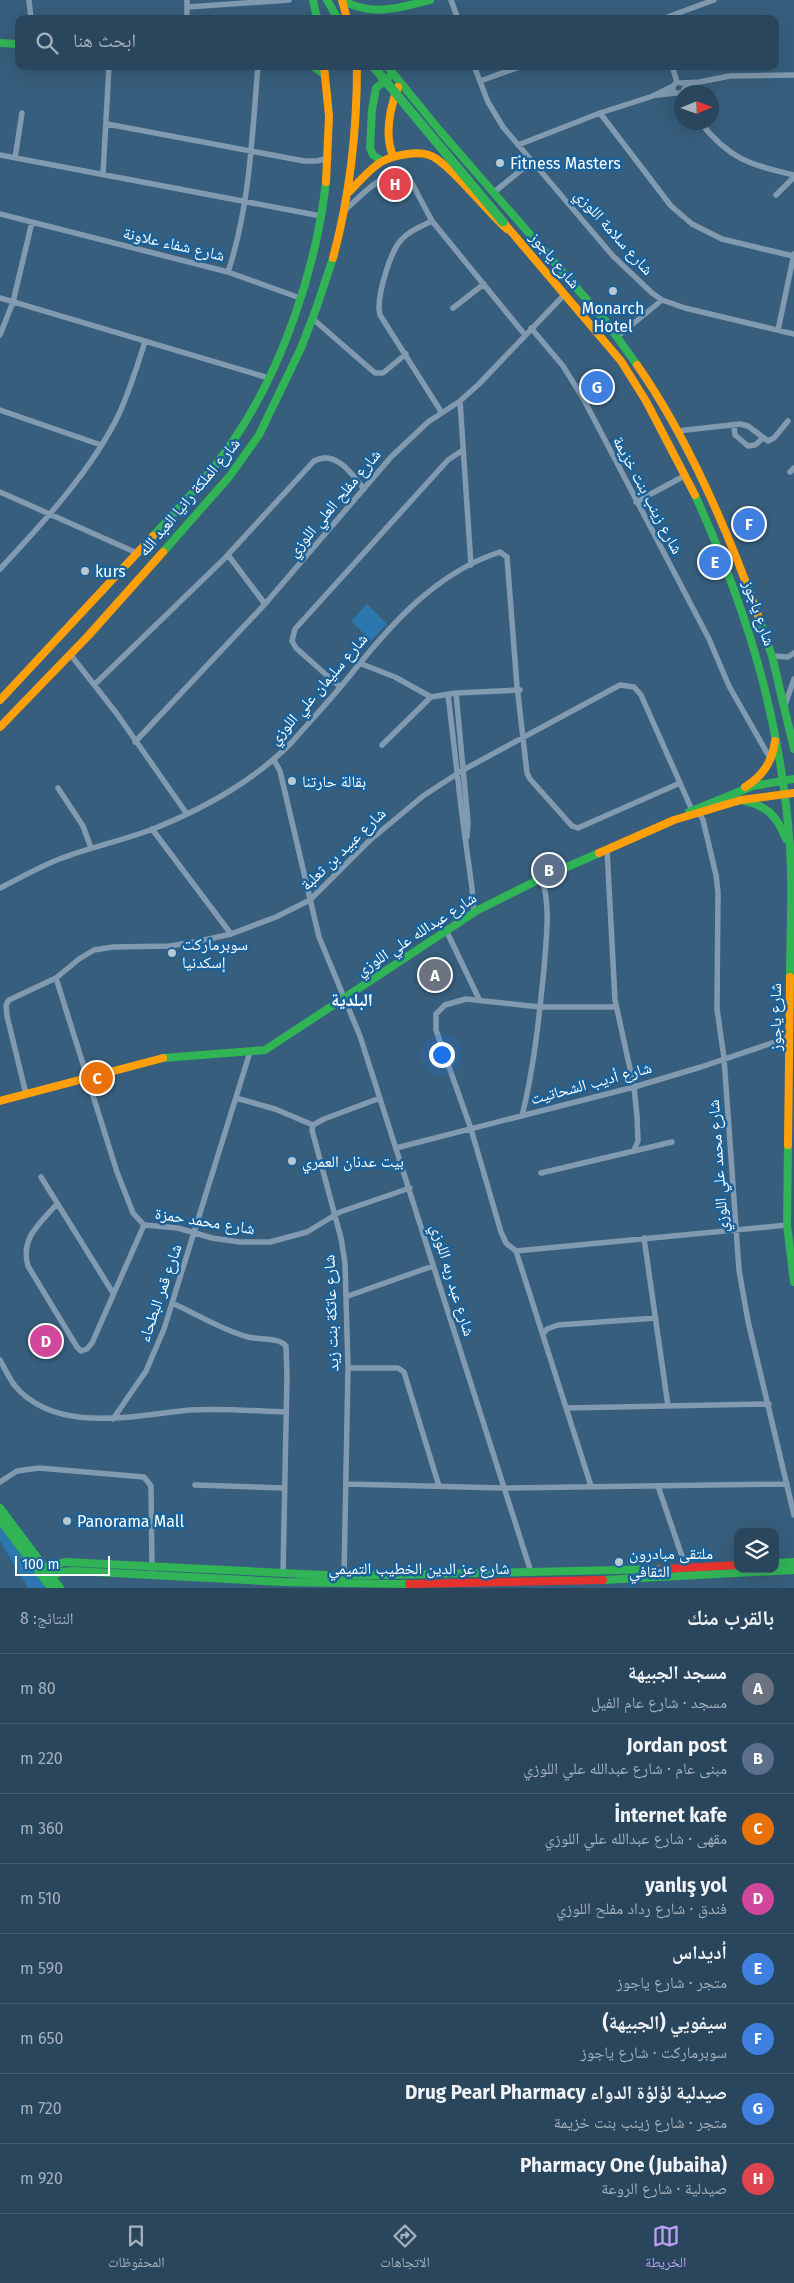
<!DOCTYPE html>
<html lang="ar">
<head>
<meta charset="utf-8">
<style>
	:root { --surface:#29465d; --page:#355066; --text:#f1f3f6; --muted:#a5b1bc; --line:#455e72; --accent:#bca0f2 }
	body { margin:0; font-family:"Fira Sans","Noto Naskh Arabic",sans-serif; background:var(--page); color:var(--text); direction:rtl }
	.controls { position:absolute; right:15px; bottom:15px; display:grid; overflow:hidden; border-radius:10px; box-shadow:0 5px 20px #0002 }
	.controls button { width:45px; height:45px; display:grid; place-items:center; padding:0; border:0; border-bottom:1px solid var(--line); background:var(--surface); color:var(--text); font:25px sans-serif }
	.compass { position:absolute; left:674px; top:85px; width:45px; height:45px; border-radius:50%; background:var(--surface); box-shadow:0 5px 20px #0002; rotate:88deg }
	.scale { position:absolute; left:15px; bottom:12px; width:95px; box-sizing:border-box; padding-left:5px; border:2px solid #fff; border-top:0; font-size:14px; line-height:18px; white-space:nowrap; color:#fff; -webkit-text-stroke:4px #1a6299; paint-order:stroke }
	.you { position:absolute; left:441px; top:1054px; width:18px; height:18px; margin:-12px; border:4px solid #fff; border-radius:50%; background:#1a73e8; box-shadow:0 0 0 8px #1a73e833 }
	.badge { display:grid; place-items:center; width:32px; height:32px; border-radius:50%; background:var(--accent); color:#fff; font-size:16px; font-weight:700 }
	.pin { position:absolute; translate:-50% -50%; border:2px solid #fff; box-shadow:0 1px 5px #0006 }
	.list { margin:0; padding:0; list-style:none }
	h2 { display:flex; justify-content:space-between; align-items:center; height:65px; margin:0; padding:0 20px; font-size:21px }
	h2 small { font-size:16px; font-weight:400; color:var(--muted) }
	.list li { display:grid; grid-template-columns:32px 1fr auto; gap:15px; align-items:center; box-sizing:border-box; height:70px; padding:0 20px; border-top:1px solid var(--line) }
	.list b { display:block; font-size:19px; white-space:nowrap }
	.list p { margin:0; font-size:16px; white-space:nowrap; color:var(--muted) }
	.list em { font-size:16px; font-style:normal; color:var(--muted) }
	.icon { flex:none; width:28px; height:28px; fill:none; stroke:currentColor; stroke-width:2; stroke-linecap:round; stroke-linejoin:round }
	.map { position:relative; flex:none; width:794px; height:1588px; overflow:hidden; direction:ltr }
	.search { position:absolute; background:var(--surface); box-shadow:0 5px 20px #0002; left:15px; right:15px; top:15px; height:55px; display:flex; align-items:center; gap:12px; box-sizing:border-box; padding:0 18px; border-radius:10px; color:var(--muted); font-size:19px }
	.sheet { height:625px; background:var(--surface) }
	nav { display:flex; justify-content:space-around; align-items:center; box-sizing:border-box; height:70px; border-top:1px solid var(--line); background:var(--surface); font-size:14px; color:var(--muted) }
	nav a { display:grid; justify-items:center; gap:2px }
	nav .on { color:var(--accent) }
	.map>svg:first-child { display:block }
	.green { fill:#2c77ad }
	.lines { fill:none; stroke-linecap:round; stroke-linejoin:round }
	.street { stroke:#819aaf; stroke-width:5.5 }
	.fast { stroke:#30b455; stroke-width:8 }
	.slow { stroke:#ff9f0a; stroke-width:8 }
	.jam { stroke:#e5322d; stroke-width:8 }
	.fast-bridge { stroke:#30b455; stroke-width:9 }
	.poi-dot { fill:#b9c7d1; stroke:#1a6299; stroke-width:2 }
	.labels { text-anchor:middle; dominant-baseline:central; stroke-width:5; stroke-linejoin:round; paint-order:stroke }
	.poi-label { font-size:16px; fill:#fff; stroke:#1a6299; text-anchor:start }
	.street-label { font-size:16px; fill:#fff; stroke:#1a6299 }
	.neighbourhood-label { font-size:18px; font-weight:bold; fill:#fff; stroke:#1a6299 }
</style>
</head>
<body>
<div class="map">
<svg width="794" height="1588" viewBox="0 0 794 1588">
	<rect width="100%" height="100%" fill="#375e7c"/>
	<!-- green -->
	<path class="green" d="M367,604L387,624L371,641L351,621Z
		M0,1527L46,1588H28L0,1541Z"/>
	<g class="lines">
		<!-- street -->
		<path class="street" d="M29,0L31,19
			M187,0V19
			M451,0L458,19
			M187,7L289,0
			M662,19L714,0
			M474,66L488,102L503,127L613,256L652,293L662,300L685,308L794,334
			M672,66L677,82
			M480,81L522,66
			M677,82L673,86V90L675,93H682
			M681,83L699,82L730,76L794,75
			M684,89L697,83
			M658,95L675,93
			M600,113L671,206L692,224L722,239L793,256
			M700,122C729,159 750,165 794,175
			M107,124L304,161H317L329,158
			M518,145L600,113L653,96L673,86
			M0,155L321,216
			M15,158L22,113
			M103,174L109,66
			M493,193L531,162
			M776,195L794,177
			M345,210C359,198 387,166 407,174L432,221L525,335
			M0,214L228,272C250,206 252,135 258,66
			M432,221C422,226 410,230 402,239C390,251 379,291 379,308L380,315L442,413
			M228,272L300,298
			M0,298L269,378
			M453,308L484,284
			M313,319L375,373H383L406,354
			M531,328L563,366L583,398L709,639L729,686L771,760
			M778,330L794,254
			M0,335L13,302L32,222
			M617,337L662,300
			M460,401L471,565
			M0,410L101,445
			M734,426L735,435L748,446L755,445L762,439
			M677,431L740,424L748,426L768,441L774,438L788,421
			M790,472L794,468
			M0,492L137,553
			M636,502L686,475
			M228,555L265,604
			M507,557L517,686L527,773L530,779L572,826L578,828L680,783
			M0,569C42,524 92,470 119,414C130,390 137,366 145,342
			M70,654L117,714L187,814
			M772,656L788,657L794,653
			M359,663L395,677L431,697
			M95,684L223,560L314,461C335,449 352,474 364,489
			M340,687L296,648L292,641L295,629L448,460L463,450
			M456,693L468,822L467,837
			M448,694L462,815L472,888L474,913
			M785,705L794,679
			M135,742L265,604L391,457L428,422L460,401L479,384L564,295
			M382,745L431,697L456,693L520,690
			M274,760L280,771L319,937L360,1036L531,1572
			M58,788L83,826L91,848
			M699,813L703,820L716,875L718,892L717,1009L724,1058L739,1270L748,1321L794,1515
			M152,829L231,934
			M607,849L615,1000L634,1087L637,1116L638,1141L634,1150
			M0,888C20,878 41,866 62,858C92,847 124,840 153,829C203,809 254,781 292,742C312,719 333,697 352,673C391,624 437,572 500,552L507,557
			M446,930L479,999
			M56,978L117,1172L133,1213L144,1225L178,1228L212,1238L240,1242H270L307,1232L340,1212L410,1188
			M26,1094L7,1016L6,1005L9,1000L56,978L79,959L94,950L113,947L170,946L200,941L231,934L276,917L310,900L369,841L423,796L463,770L620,685L634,687L641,695L692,810
			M236,1098L275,1109L313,1125
			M522,1116C534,1068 539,1018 544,969C546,938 551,909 542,878
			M396,1148L634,1087L701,1067L790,1037
			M541,1173L672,1142
			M41,1177L113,1293
			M57,1204C40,1223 20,1238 28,1266L77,1347L81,1351L87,1349L92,1343L144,1225
			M644,1238L668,1406
			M516,1251L787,1225
			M348,1296L433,1266
			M172,1303C197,1314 222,1330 248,1337C259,1340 279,1337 286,1346L287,1376L283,1574
			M543,1334L547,1329L558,1325L656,1318
			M0,1360C5,1369 9,1378 15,1386C57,1435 135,1415 190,1410C222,1408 254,1411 286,1412
			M348,1368H398L404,1372L439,1486
			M567,1408L769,1404
			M113,1419L146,1371L164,1329L250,1052
			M0,1482L17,1471L39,1468L144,1477L151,1486L152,1568
			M346,1484L504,1488L787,1484
			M195,1485L284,1488
			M591,1486L516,1251L506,1243L501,1232L471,1129L436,1030V1014L445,1005L466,999L540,1007H616
			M658,1486L686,1568
			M344,1576L348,1368L345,1263L341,1238L312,1130L313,1125L324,1119L380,1098"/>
		<!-- fast -->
		<path class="fast" d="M313,0L317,19
			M327,0L338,19
			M342,0C372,17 399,8 430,0
			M0,43L19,44
			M313,66L325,75
			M387,66L440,131L607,323L637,365
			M382,161L373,155L370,148L372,110L376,88L389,77
			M695,495C748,612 781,720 790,848C793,891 790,934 790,977
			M153,536C181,506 210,475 233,441C283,368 316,269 326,182
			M163,552L229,477L259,435L301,348L316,309L333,258
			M759,618L772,656L794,749
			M741,800C766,805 777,815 786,839
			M689,812L753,786L794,779
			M163,1058L265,1050L478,910L542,878L599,853
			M788,1145L787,1225L794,1282
			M0,1508L60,1588
			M0,1520L51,1588
			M775,1563L794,1562
			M40,1573L51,1566L65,1562L344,1576L661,1569
			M45,1580L60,1572L74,1571L283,1582L409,1584
			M603,1580L794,1570"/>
		<!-- slow -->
		<path class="slow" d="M342,0L347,19
			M324,66L329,116L326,182
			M393,156C384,134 390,108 398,87
			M349,192C359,182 371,167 383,161C395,155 416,151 429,155C448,161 488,213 507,229
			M503,222L621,361L646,401L695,495
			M333,258C350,195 357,132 357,66
			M637,365C687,436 730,536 759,618
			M0,700L153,536
			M0,727L88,636L163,552
			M745,787C763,776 772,762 775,741
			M599,853L674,820L741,800L794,793
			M0,1101L163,1058
			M788,1145L790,977"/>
		<!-- jam -->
		<path class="jam" d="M661,1569L738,1565
			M409,1584L603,1580"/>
		<!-- fast-bridge -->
		<path class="fast-bridge" d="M373,66L503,222"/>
	</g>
	<!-- markers -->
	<g class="poi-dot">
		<circle cx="500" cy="163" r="5"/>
		<circle cx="613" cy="291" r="5"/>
		<circle cx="85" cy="571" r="5"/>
		<circle cx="292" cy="781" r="5"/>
		<circle cx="172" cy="953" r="5"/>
		<circle cx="292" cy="1161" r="5"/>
		<circle cx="67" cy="1521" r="5"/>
		<circle cx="619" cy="1562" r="5"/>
	</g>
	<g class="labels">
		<!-- poi labels -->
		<g class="poi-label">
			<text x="510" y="163">Fitness Masters</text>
			<text x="613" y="308" text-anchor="middle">Monarch<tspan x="613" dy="18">Hotel</tspan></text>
			<text x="95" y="571">kurs</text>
			<text x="302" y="781">بقالة حارتنا</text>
			<text x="182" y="944">سوبرماركت<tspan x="182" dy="18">إسكدنيا</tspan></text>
			<text x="302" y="1161">بيت عدنان العمري</text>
			<text x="77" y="1521">Panorama Mall</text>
			<text x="629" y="1553">ملتقى مبادرون<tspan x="629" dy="18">الثقافي</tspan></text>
		</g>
		<!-- street labels -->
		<g class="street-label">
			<text transform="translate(614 232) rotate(48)">شارع سلامة اللوزي</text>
			<text transform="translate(174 244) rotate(13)">شارع شفاء علاونة</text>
			<text transform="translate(555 260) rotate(50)">شارع ياجوز</text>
			<text transform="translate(648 495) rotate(62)">شارع زينب بنت خزيمة</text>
			<text transform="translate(189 497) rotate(-50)">شارع الملكة رانيا العبد الله</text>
			<text transform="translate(334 503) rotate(-50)">شارع مفلح العلي اللوزي</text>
			<text transform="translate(759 613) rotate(71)">شارع ياجوز</text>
			<text transform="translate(318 689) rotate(-49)">شارع سليمان علي اللوزي</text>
			<text transform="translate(343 849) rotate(-44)">شارع عبيد بن ثعلبة</text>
			<text transform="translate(416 934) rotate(-33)">شارع عبدالله علي اللوزي</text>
			<text transform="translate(775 1017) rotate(-90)">شارع ياجوز</text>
			<text transform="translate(591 1083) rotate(-15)">شارع أديب الشحاتيت</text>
			<text transform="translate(718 1166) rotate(-94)">شارع محمد علي اللوزي</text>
			<text transform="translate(205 1221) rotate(9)">شارع محمد حمزة</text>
			<text transform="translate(453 1280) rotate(73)">شارع عبد ربه اللوزي</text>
			<text transform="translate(160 1293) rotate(-71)">شارع قمر البطحاء</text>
			<text transform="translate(331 1313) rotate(-92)">شارع عاتكة بنت زيد</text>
			<text x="419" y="1568">شارع عز الدين الخطيب التميمي</text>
		</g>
		<!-- neighbourhood labels -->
		<g class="neighbourhood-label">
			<text x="352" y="1000">البلدية</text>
		</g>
	</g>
</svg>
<div class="controls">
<button><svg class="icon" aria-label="layers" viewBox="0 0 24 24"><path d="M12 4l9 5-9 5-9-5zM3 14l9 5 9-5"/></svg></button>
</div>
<svg class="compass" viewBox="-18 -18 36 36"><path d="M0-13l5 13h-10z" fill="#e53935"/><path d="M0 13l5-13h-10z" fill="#a5b1bc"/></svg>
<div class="scale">100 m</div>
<div class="you"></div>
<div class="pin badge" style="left:435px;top:975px;background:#6b7280">A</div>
<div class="pin badge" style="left:549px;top:870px;background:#5c6f8a">B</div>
<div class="pin badge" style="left:97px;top:1078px;background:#e8710a">C</div>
<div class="pin badge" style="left:46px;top:1341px;background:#d1479c">D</div>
<div class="pin badge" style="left:715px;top:562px;background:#3f7fe0">E</div>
<div class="pin badge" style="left:749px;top:524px;background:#3f7fe0">F</div>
<div class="pin badge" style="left:597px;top:387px;background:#3f7fe0">G</div>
<div class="pin badge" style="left:395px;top:184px;background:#e0444e">H</div>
<div class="search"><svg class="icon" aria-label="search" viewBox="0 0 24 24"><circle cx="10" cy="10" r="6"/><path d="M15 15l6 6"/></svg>ابحث هنا</div>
</div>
<section class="sheet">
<h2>بالقرب منك<small>النتائج: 8</small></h2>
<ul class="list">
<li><span class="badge" style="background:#6b7280">A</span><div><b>مسجد الجبيهة</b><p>مسجد · شارع عام الفيل</p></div><em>80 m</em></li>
<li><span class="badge" style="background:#5c6f8a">B</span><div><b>Jordan post</b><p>مبنى عام · شارع عبدالله علي اللوزي</p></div><em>220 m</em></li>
<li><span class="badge" style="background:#e8710a">C</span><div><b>İnternet kafe</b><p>مقهى · شارع عبدالله علي اللوزي</p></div><em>360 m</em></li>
<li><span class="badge" style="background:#d1479c">D</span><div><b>yanlış yol</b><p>فندق · شارع رداد مفلح اللوزي</p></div><em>510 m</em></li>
<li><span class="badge" style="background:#3f7fe0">E</span><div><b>أديداس</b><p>متجر · شارع ياجوز</p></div><em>590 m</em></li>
<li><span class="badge" style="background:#3f7fe0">F</span><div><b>سيفويي (الجبيهة)</b><p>سوبرماركت · شارع ياجوز</p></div><em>650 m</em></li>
<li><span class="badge" style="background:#3f7fe0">G</span><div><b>صيدلية لؤلؤة الدواء Drug Pearl Pharmacy</b><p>متجر · شارع زينب بنت خزيمة</p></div><em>720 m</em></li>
<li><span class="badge" style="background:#e0444e">H</span><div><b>Pharmacy One (Jubaiha)</b><p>صيدلية · شارع الروعة</p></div><em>920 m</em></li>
</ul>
</section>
<nav>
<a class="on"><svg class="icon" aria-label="map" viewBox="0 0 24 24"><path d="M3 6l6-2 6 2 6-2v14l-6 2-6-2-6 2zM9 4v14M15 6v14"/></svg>الخريطة</a>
<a><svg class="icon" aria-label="directions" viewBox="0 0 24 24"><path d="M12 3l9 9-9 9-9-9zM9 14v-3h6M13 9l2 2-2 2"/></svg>الاتجاهات</a>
<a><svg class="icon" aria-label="saved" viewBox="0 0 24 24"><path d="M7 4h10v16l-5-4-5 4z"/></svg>المحفوظات</a>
</nav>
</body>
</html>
